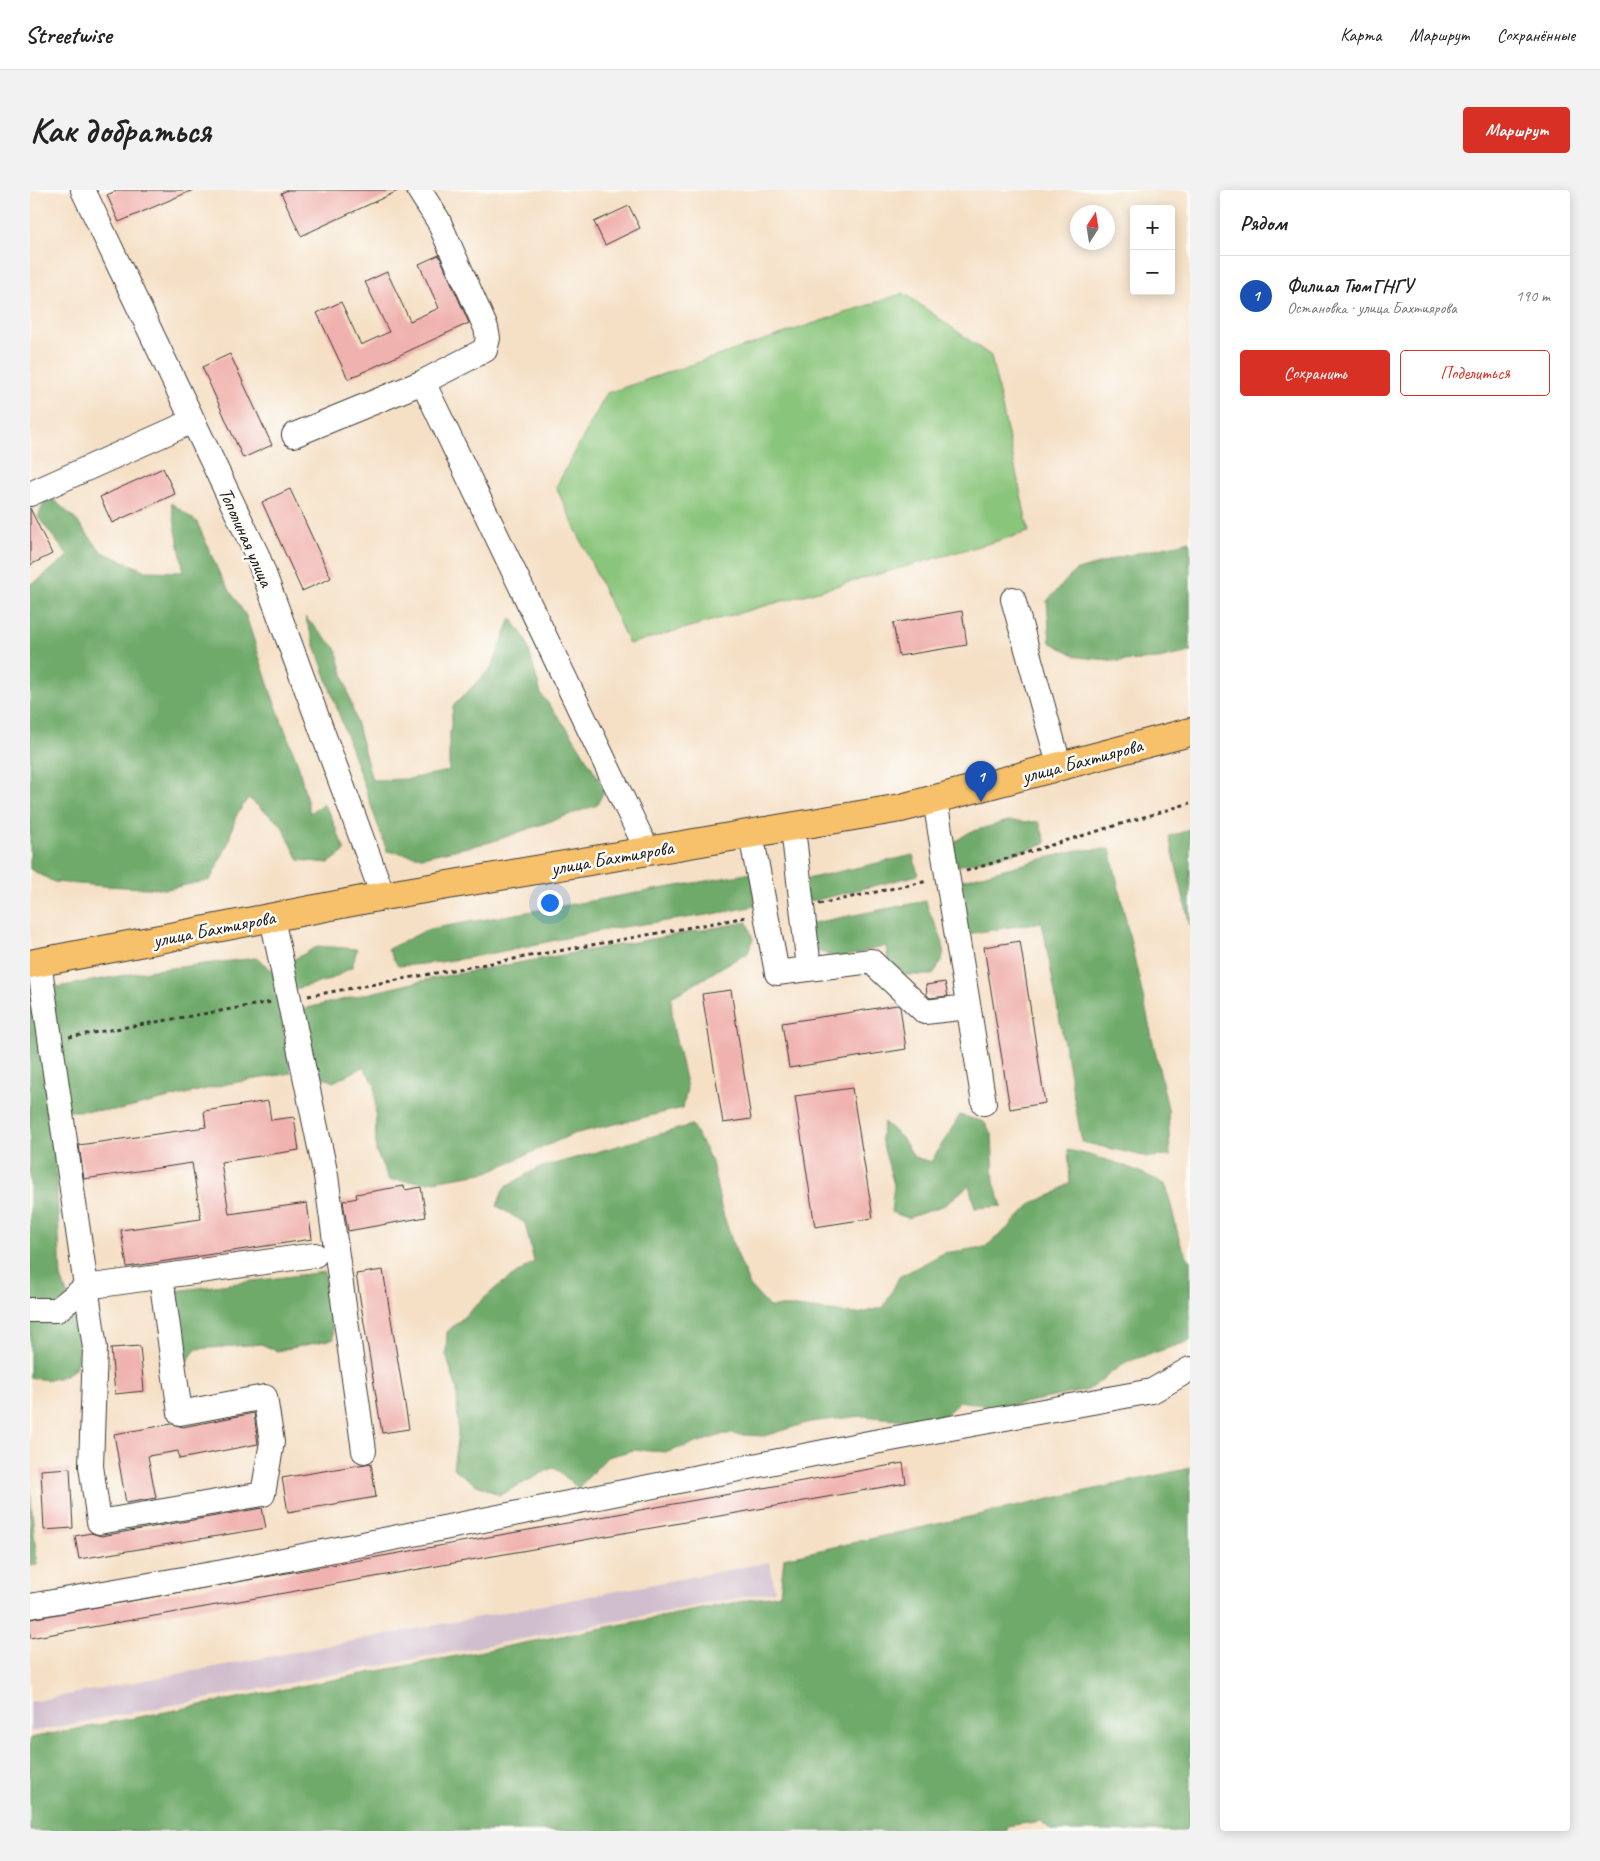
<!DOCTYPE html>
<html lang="ru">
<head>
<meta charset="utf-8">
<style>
	:root { --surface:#fff; --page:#f2f2f2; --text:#222; --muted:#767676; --line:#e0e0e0; --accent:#d93025 }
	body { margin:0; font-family:Caveat,sans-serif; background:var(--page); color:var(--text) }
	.controls { position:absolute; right:15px; top:15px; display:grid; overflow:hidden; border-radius:5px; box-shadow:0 2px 12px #0003 }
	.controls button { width:45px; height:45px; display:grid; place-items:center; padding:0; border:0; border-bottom:1px solid var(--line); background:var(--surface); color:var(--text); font:25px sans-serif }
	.compass { position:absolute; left:1040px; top:15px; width:45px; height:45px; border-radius:50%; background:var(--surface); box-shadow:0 2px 12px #0003; rotate:12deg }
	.you { position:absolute; left:519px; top:712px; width:18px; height:18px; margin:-12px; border:4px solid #fff; border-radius:50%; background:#1a73e8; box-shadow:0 0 0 8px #1a73e833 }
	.badge { display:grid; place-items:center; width:32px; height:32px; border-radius:50%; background:var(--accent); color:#fff; font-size:16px; font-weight:700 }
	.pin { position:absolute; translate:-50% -41px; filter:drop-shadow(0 1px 2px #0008) }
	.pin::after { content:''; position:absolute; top:26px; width:18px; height:15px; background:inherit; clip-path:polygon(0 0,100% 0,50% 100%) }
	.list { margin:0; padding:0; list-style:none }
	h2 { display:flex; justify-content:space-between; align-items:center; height:65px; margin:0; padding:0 20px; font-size:21px }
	h2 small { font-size:16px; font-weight:400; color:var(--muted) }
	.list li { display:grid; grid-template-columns:32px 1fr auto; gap:15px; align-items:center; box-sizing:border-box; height:80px; padding:0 20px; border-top:1px solid var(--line) }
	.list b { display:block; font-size:19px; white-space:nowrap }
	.list p { margin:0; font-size:16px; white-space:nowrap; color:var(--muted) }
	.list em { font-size:16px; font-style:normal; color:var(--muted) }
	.actions { display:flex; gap:10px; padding:15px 20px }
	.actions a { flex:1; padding:11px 0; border:1px solid var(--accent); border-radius:5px; text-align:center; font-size:18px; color:var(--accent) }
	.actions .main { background:var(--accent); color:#fff }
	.map { position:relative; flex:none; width:1160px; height:1641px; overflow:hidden; border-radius:5px }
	header { display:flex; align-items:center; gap:30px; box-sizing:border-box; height:70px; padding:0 25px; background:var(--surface); border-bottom:1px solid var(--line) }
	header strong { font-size:24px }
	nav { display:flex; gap:28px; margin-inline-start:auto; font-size:18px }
	.intro { display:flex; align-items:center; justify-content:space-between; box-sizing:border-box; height:120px; padding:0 30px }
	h1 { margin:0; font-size:35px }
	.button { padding:12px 22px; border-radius:5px; background:var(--accent); color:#fff; font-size:18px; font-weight:700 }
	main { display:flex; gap:30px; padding:0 30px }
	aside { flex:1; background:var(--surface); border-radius:5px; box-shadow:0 2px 12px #0003 }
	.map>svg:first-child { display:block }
	.industrial { fill:#d0bdcd }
	.green { fill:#8ac57b; stroke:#53704c }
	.forest { fill:#6faa6b; stroke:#466344 }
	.building { fill:#f0b2af }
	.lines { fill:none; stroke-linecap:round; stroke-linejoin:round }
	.minor-casing { stroke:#3d3936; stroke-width:26 }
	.major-casing { stroke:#3d3936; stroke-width:30 }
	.path { stroke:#3d3936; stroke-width:3; stroke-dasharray:4 4; stroke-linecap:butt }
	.minor { stroke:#fff; stroke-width:24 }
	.major { stroke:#f6c16b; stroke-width:28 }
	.labels { text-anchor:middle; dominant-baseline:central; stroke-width:5; stroke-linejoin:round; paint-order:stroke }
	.street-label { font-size:20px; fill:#1c1c1c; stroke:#fdfcf7 }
</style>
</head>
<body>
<header>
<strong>Streetwise</strong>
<nav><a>Карта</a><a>Маршрут</a><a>Сохранённые</a></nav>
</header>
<div class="intro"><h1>Как добраться</h1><a class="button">Маршрут</a></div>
<main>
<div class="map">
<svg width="1160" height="1641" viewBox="0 0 1160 1641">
	<rect width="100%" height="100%" fill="#fdfcf7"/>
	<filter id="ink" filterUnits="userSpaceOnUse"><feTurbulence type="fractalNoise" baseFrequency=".02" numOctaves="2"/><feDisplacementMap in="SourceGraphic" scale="10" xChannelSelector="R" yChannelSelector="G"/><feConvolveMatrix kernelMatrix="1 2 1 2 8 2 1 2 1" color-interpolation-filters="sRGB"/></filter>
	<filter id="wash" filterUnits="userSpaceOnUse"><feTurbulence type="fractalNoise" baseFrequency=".0096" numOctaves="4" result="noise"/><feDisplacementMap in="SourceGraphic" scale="20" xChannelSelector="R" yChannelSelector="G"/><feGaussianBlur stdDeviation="1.12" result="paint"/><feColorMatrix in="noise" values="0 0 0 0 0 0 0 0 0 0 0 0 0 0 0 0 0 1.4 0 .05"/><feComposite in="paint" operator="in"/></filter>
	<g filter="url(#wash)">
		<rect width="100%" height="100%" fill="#f5e0c6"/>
		<!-- industrial -->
		<path class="industrial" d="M740,1372L745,1401L0,1542V1512Z"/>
		<!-- green -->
		<path class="green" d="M874,103L961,166L999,342L599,454L526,297L577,203Z"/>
		<!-- forest -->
		<path class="forest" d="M18,304L46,330L72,362L116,381L154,382L141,313L167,332L190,385L216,426L241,503L268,574L280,623L293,614L300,624L315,661L299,673L269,670L251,634L218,608L206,626L197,656L180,690L137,699L74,696L24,692L0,679V394L7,391L38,366L8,327Z
			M1160,351V462L1129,469L1089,471L1048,467L1020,452L1017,411L1045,381L1094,366Z
			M275,427L306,458L342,590L378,589L419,581V553L423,516L462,477L481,428L496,450L511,504L542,545L575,599L567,615L461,652L392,667L357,661Z
			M978,631L1009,632L1016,653L993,661L918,678L921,654L940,642Z
			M1160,640V735L1139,646Z
			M1080,659L1138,919L1140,966L1118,967L1052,952L1012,732L937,744L925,692L1047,660Z
			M883,665L888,685L787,710H774L777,689Z
			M722,683L729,715C678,727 626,731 575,740C506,753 438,772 368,776L358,759L399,739Z
			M896,711C903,741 928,755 902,785H873L859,778L856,756L806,769L782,757L778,734Z
			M717,732L723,749L718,763C691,776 669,793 641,807L643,837L657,898L653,918L543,944L458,982L397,992L359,990L346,961L345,894L333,877L303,892L283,881L273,819L404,788Z
			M289,756L327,759L322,777L300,790L260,800L253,775Z
			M226,768L243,781L261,883L197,894L90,920L37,921L21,798L124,780Z
			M0,808L5,814L25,959L31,1088L53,1145L45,1179C29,1190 19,1192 0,1187Z
			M930,925L954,932L962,944L964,992L972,1016L945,1018L939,995L915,1015L878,1028L861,1022L864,995L851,948L854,932L873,949L884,967L901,972Z
			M662,935L682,972L691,1017L703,1054L720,1096L739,1117H765L828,1124L854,1117L869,1087L914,1063L955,1057L979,1037L1002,1013L1024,1004L1040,992L1038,960C1073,968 1105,977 1136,995L1150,1053L1160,1071V1151L1096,1172L1058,1200L968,1218L930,1211L914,1226L877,1230L832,1226L780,1232L734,1246L695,1244L637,1262L604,1260L577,1267L548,1298L524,1277L470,1305L445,1294L423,1278L428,1244L427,1199L416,1165L417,1142L468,1096L504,1072L495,1033L467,1016L474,998L506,979Z
			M294,1082L304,1149L247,1161L231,1154L166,1159L154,1176L145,1101Z
			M1160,1278V1641H1022L1011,1631L977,1636V1641H1L0,1638V1548L750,1404L754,1368Z
			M0,1298L7,1375L0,1376Z"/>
		<g id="blocks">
			<!-- building -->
			<path class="building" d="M88,0H163L89,32L77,5Z
				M258,0H370L271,46L251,3Z
				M599,16L610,38L575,55L564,32Z
				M409,65L439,133L318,189L287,123L311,112L331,155L359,142L335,92L357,82L380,131L409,118L389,74Z
				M200,164L242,255L213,268L172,177Z
				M133,278L145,304L82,333L70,307Z
				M260,299L301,388L272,401L232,312Z
				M0,318L22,364L0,375Z
				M932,421L937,455L869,466L863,433Z
				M990,751L1015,913L980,919L954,757Z
				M915,792L918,806L900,808L897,805L896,795Z
				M701,800L721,929L693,933L672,804Z
				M867,815L870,817L876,859L759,878L752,833Z
				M822,898L843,1028L785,1037L765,906Z
				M238,911L241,930L264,927L269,960L191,972L199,1024L277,1013L282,1049L97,1077L91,1040L171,1029L162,973L54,989L49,955L176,937L174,921Z
				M374,996L375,1000L391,997L396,1027L318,1041L313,1011L327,1008L326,1004Z
				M353,1080L379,1239L352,1243L326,1084Z
				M110,1156L114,1201L85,1204L81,1158Z
				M224,1223L228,1254L149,1269L148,1261L118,1266L126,1308L96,1313L84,1244L142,1234L153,1237Z
				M341,1273L346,1307L258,1322L252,1288Z
				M873,1273L876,1293L0,1448V1429Z
				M40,1278L43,1338L14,1340L11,1280Z
				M232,1318L236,1338L49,1369L45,1346L61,1343L71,1346Z"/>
		</g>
	</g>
	<g filter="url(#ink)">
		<use href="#blocks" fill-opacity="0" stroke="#3d3936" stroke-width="1"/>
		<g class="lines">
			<!-- minor casing -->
			<g class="minor-casing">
				<path id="minor" d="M53,0L227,365L353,706
					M393,192L618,662
					M264,245L393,192L455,160L458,148L456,138L408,30L389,0
					M0,304L163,231
					M983,409L1030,578
					M905,610L954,913
					M763,638L779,778
					M721,644L747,783L841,771L895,822L938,817
					M242,728L296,986L334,1261
					M9,772L65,1158L61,1276L69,1332L233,1304L242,1252L235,1207L150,1223L131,1087
					M0,1120H27L56,1097L285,1065
					M0,1416L193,1382L839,1253L1122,1201L1160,1179"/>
			</g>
			<!-- major casing -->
			<g class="major-casing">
				<path id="major" d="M0,774L353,706L871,618L1160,542"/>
			</g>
			<!-- path -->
			<path class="path" d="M936,681L1160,613
				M789,714L898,691
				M278,806L717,727
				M39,847L242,812"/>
			<!-- minor -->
			<use href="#minor" class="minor"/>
			<!-- major -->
			<use href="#major" class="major"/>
		</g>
	</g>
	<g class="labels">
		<!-- street labels -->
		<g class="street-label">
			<text transform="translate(216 347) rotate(66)">Тополиная улица</text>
			<text transform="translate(1052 571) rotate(-15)">улица Бахтиярова</text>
			<text transform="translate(582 668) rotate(-10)">улица Бахтиярова</text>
			<text transform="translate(184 739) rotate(-11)">улица Бахтиярова</text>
		</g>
	</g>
</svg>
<div class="controls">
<button>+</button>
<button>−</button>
</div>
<svg class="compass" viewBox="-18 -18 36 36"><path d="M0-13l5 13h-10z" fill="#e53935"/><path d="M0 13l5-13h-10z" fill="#767676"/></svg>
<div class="you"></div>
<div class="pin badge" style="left:951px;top:612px;background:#1a4fb4">1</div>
</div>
<aside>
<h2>Рядом<small></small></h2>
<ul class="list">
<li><span class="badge" style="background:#1a4fb4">1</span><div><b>Филиал ТюмГНГУ</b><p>Остановка · улица Бахтиярова</p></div><em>190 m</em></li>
</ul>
<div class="actions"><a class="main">Сохранить</a><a>Поделиться</a></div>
</aside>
</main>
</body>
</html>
